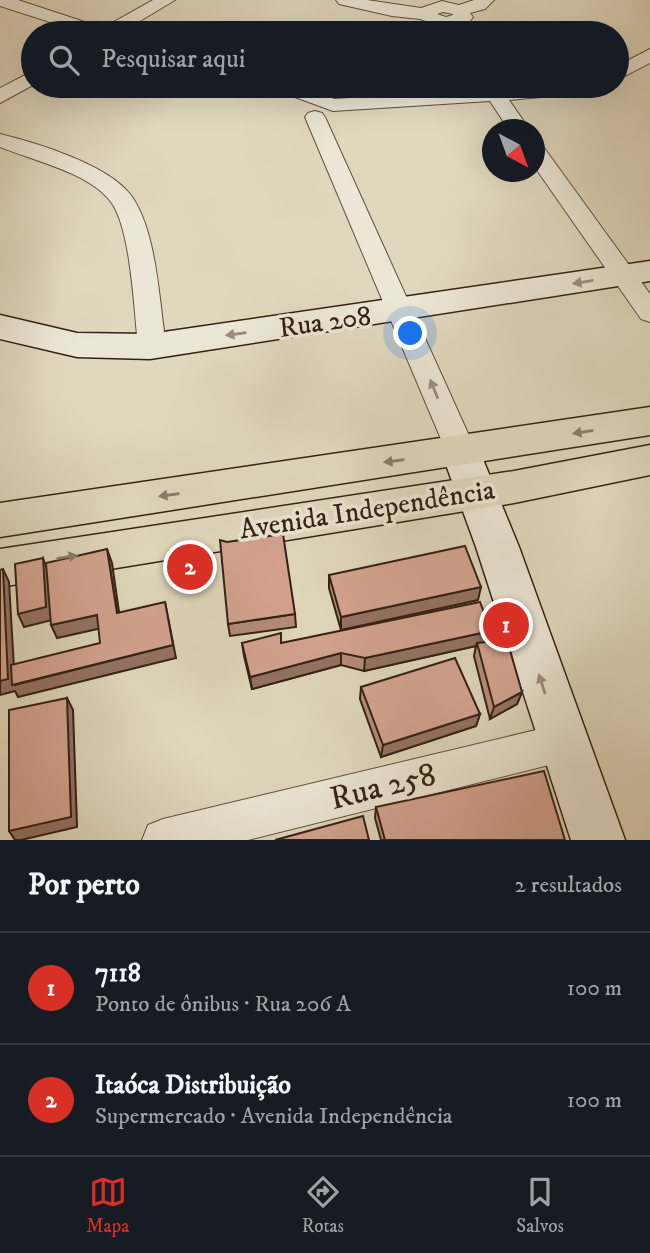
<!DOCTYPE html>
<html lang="pt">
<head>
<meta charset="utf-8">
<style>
	:root { --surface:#171b24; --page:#242831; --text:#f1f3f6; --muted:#9ea1a6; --line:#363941; --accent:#d93025 }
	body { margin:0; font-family:"IM FELL DW Pica",serif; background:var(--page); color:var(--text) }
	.compass { position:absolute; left:482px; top:119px; width:63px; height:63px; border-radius:50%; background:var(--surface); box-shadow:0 7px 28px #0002; rotate:139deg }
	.you { position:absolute; left:411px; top:334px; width:24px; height:24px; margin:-18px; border:5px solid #fff; border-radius:50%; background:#1a73e8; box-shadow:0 0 0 10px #1a73e833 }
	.badge { display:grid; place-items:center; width:46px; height:46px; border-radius:50%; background:var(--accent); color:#fff; font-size:23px; font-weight:700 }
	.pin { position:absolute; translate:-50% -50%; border:4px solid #fff; box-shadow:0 2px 7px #0006 }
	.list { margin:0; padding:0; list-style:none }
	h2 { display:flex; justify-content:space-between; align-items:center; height:91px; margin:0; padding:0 28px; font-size:30px }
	h2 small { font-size:23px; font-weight:400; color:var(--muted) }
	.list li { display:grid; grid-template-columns:46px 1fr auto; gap:21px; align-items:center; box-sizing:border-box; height:112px; padding:0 28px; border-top:2px solid var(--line) }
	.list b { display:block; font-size:26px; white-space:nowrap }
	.list p { margin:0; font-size:23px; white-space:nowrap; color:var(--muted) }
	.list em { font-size:23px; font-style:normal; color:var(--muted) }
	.icon { flex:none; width:38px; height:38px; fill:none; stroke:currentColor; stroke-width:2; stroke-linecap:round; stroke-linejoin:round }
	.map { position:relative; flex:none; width:650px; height:840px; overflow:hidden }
	.search { position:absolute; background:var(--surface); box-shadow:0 7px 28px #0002; left:21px; right:21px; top:21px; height:77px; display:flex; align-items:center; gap:18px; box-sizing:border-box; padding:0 24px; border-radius:38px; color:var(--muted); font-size:26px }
	.sheet { height:315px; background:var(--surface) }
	nav { display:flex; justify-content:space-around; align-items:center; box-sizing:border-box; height:98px; border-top:2px solid var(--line); background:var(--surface); font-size:19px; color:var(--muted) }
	nav a { display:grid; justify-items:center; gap:4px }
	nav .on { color:var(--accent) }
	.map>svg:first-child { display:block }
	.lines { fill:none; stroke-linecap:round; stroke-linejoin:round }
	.street-casing { stroke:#5f4f3e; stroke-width:2 }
	.secondary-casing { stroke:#342114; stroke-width:3 }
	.primary-casing { stroke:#342114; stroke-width:3 }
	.street { fill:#ebe6d5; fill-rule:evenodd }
	.secondary { fill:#ebe6d5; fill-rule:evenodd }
	.primary { fill:#e0d8be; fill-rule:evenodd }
	.wall { fill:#b58c7c; stroke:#342114; stroke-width:2 }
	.shaded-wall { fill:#947265; stroke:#342114; stroke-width:2 }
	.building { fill:#d3a390; stroke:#342114; stroke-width:2 }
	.oneway { fill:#998d7e }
	.oneway2 { fill:#8a7c69 }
	.labels { text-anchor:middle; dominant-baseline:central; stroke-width:7; stroke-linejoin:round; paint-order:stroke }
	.street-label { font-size:28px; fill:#342114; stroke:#ebe6d5 }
	.near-street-label { font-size:33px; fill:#342114; stroke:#ebe6d5 }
</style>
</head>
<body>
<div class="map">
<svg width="650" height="840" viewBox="0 0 650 840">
	<rect width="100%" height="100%" fill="#e0d8be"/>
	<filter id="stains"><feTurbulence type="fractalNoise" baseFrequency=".00286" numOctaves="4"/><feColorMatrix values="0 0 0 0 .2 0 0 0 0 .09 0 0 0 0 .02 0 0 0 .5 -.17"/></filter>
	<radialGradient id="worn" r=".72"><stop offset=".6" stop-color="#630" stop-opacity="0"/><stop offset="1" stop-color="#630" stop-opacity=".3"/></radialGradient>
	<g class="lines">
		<!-- street casing -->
		<g class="street-casing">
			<path id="street" d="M0,0H18L103,28L153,0H175L120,33H84L0,6Z
				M336,0H367L421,8L442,1L459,5L474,0H494L485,9L470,13L473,17L470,21L446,28L420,19L392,16L339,4ZM443,12L453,14V15L446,17L437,14Z
				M650,49V63L617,80V66Z
				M33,71V85L0,103V88Z
				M273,86H304L334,99L482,90L479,86H499L501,88L604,86L601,90L594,92L509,100L530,130H509L490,101L333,111L276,90Z
				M315,111L322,113L325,117L476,451L472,459L461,463L450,459L446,451L305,117L308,113Z
				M0,134C37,143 106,164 130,194C157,229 159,302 166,345L162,352L152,354L142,352L138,345C134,310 131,229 111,202C90,173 32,160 0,147Z
				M534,144L542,145L650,294V322L641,319L534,166Z
				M561,724L575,729L581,743L575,757L561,762L248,840H142L148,825L163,819Z"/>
		</g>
		<!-- secondary casing -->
		<g class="secondary-casing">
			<path id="secondary" d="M650,261V281L150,359L77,357L0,339V315L77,333L150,334Z
				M461,436L475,440L519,547L625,840H571L476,547L441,451L447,440Z"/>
		</g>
		<!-- primary casing -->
		<g class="primary-casing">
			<path id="primary" d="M650,407V435L0,537V503Z
				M650,445V475L514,503L0,587V549L514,471Z"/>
		</g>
		<!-- street -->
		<use href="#street" class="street"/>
		<!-- secondary -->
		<use href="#secondary" class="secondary"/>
		<!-- primary -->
		<use href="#primary" class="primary"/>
	</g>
	<!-- wall -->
	<path class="wall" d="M329,575L478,600L341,630L329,588Z
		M295,614L296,627L230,636L228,624Z
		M488,642L522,692L517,704L490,719L474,656L476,646L364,671L341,665L252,689L244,656L242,643Z
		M361,687L480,714L476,726L381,757L360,699Z
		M376,807L565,840H381L375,818Z"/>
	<!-- shaded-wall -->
	<path class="shaded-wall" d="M107,549L112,563L121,626L117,613Z
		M43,558L48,571L52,620L24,627L18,614Z
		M3,569L9,582L15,685L173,645L165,602L176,658L18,697L15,691L0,695Z
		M481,587L478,600L341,630V617Z
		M97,615L102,628L57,638L51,625Z
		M491,631L487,644L477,643L476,646L364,671L365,658Z
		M341,653V665L252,689L250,677Z
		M522,692L517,704L490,719L494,707Z
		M67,698L73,710L77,827L21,840H15L9,831Z
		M480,714L476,726L381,757L383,745Z"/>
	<!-- building -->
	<path class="building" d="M283,534L295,614L228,624L220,540L227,542Z
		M465,546L481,587L341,617L329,575Z
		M107,549L117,613L165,602L173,645L12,685L11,665L100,643L97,615L51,625L46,563Z
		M43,558L46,607L18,614L15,564Z
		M3,569L8,679L0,681V570Z
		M480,602L491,631L365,658L341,653L250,677L242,643L281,633V643Z
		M507,640L522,692L494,707L477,643Z
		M455,658L480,714L383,745L361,687Z
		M67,698L71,817L9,831V710Z
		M544,771L565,840H385L376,807Z
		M363,816L369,840H275Z"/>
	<!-- one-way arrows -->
	<defs><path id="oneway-solid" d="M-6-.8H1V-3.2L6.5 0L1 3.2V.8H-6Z" transform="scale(1.75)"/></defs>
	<g class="oneway">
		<use href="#oneway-solid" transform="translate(583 282) rotate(171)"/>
		<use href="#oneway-solid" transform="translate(236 334) rotate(172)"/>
		<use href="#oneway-solid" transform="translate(434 389) rotate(-112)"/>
		<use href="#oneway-solid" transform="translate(542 684) rotate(-108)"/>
	</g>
	<g class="oneway2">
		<use href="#oneway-solid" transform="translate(583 432) rotate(171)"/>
		<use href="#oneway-solid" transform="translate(394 461) rotate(172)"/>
		<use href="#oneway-solid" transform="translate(169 495) rotate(172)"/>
		<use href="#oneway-solid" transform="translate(67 557) rotate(-9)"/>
	</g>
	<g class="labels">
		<!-- street labels -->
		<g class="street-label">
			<text transform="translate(325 322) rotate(-8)">Rua 208</text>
			<text transform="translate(367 510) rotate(-9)">Avenida Independência</text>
		</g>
		<!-- near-street labels -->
		<g class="near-street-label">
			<text transform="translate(383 787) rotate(-14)">Rua 258</text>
		</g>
	</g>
	<rect width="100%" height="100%" filter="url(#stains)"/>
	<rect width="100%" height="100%" fill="url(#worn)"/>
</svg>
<svg class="compass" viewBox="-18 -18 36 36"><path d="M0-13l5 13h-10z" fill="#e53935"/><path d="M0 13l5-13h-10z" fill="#9ea1a6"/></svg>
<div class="you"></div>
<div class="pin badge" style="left:506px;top:625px">1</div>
<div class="pin badge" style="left:190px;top:567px">2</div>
<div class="search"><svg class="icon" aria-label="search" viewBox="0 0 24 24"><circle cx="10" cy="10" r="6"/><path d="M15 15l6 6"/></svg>Pesquisar aqui</div>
</div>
<section class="sheet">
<h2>Por perto<small>2 resultados</small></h2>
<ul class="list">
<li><span class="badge">1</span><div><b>7118</b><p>Ponto de ônibus · Rua 206 A</p></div><em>100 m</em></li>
<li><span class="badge">2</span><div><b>Itaóca Distribuição</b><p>Supermercado · Avenida Independência</p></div><em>100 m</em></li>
</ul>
</section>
<nav>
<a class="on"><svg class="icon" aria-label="map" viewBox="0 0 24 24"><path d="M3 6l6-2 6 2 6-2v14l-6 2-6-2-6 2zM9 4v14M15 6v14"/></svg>Mapa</a>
<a><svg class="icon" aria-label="directions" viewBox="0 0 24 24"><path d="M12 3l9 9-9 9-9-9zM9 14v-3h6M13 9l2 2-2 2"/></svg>Rotas</a>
<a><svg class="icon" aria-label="saved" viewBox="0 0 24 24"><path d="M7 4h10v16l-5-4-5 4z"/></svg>Salvos</a>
</nav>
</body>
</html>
